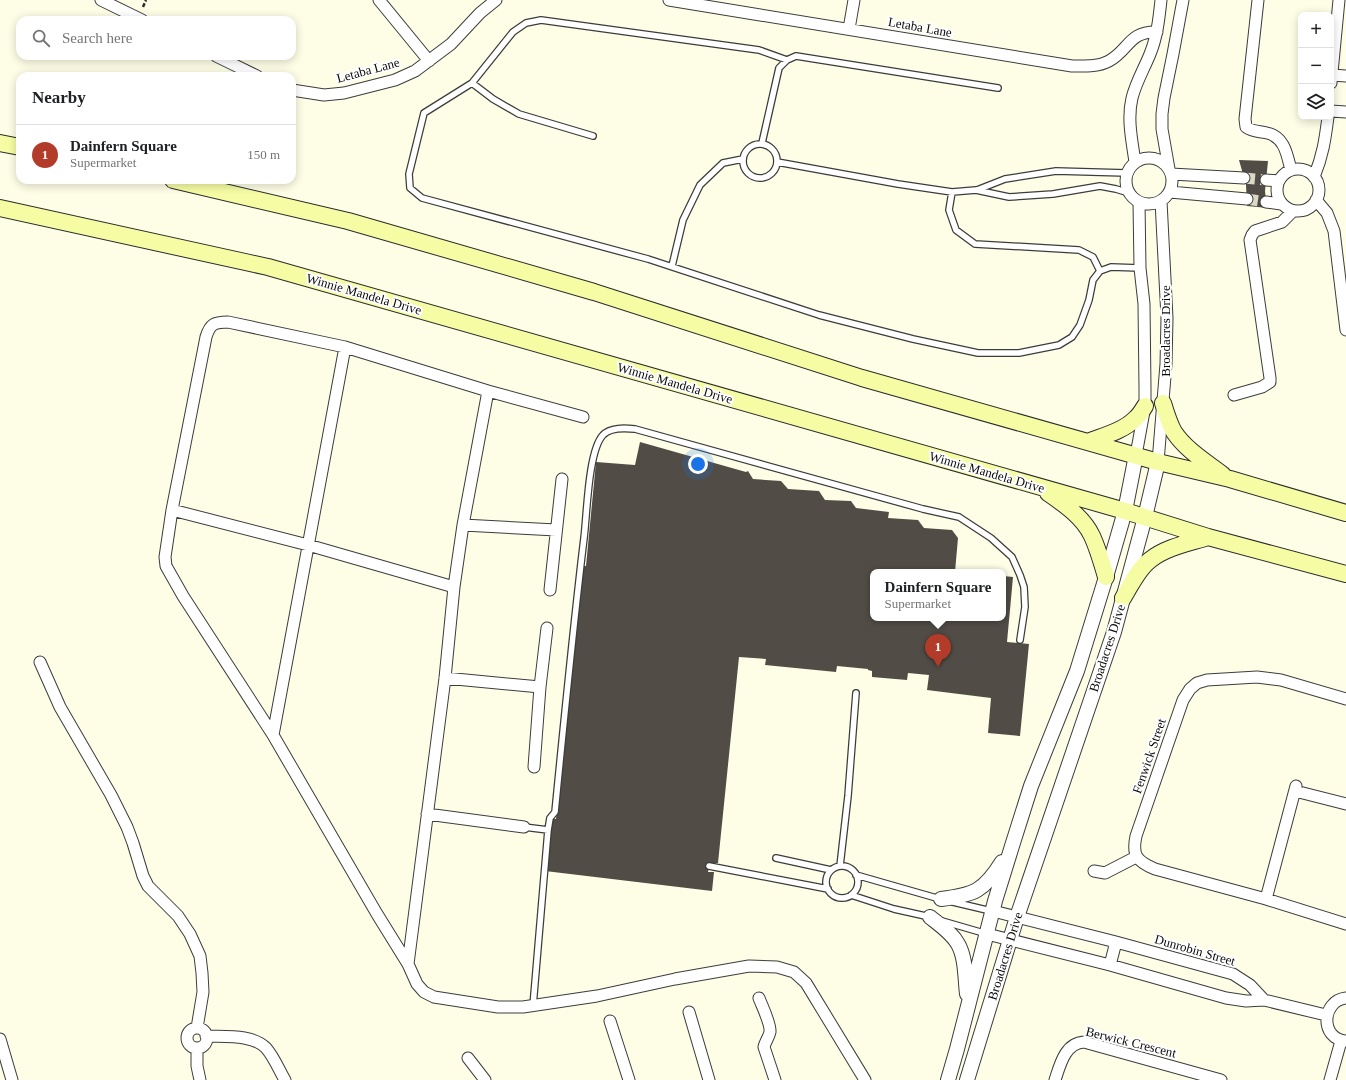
<!DOCTYPE html>
<html lang="en">
<head>
<meta charset="utf-8">
<style>
	:root { --surface:#fff; --page:#f2f2f2; --text:#202124; --muted:#757577; --line:#e0e0e0; --accent:#b23c29 }
	body { margin:0; font-family:Georgia,serif; background:var(--page); color:var(--text) }
	.controls { position:absolute; right:12px; top:12px; display:grid; overflow:hidden; border-radius:8px; box-shadow:0 2px 10px #0003 }
	.controls button { width:36px; height:36px; display:grid; place-items:center; padding:0; border:0; border-bottom:1px solid var(--line); background:var(--surface); color:var(--text); font:20px sans-serif }
	.you { position:absolute; left:698px; top:464px; width:14px; height:14px; margin:-10px; border:3px solid #fff; border-radius:50%; background:#1a73e8; box-shadow:0 0 0 6px #1a73e833 }
	.badge { display:grid; place-items:center; width:26px; height:26px; border-radius:50%; background:var(--accent); color:#fff; font-size:13px; font-weight:700 }
	.pin { position:absolute; translate:-50% -33px; filter:drop-shadow(0 1px 2px #0008) }
	.pin::after { content:''; position:absolute; top:21px; width:14px; height:12px; background:inherit; clip-path:polygon(0 0,100% 0,50% 100%) }
	.popup { position:absolute; left:870px; top:569px; width:136px; height:52px; box-sizing:border-box; display:grid; place-content:center; border-radius:8px; background:var(--surface); filter:drop-shadow(0 1px 3px #0005); font-size:13px; white-space:nowrap; color:var(--muted) }
	.popup b { font-size:15px; color:var(--text) }
	.popup::after { content:''; position:absolute; left:50%; top:100%; margin-left:-8px; border:8px solid transparent; border-top-color:var(--surface) }
	.list { margin:0; padding:0; list-style:none }
	h2 { display:flex; justify-content:space-between; align-items:center; height:52px; margin:0; padding:0 16px; font-size:17px }
	h2 small { font-size:13px; font-weight:400; color:var(--muted) }
	.list li { display:grid; grid-template-columns:26px 1fr auto; gap:12px; align-items:center; box-sizing:border-box; height:60px; padding:0 16px; border-top:1px solid var(--line) }
	.list b { display:block; font-size:15px; white-space:nowrap }
	.list p { margin:0; font-size:13px; white-space:nowrap; color:var(--muted) }
	.list em { font-size:13px; font-style:normal; color:var(--muted) }
	.icon { flex:none; width:22px; height:22px; fill:none; stroke:currentColor; stroke-width:2; stroke-linecap:round; stroke-linejoin:round }
	.map { position:relative; flex:none; width:1346px; height:1080px; overflow:hidden }
	.search { position:absolute; background:var(--surface); box-shadow:0 2px 10px #0003; left:16px; top:16px; width:280px; height:44px; display:flex; align-items:center; gap:10px; box-sizing:border-box; padding:0 14px; border-radius:12px; color:var(--muted); font-size:15px }
	.panel { position:absolute; background:var(--surface); box-shadow:0 2px 10px #0003; left:16px; top:72px; width:280px; height:112px; border-radius:12px }
	.map>svg:first-child { display:block }
	.building { fill:#514d46 }
	.lines { fill:none; stroke-linecap:round; stroke-linejoin:round }
	.minor-tunnel { stroke:#d9d9c6; stroke-width:11; stroke-dasharray:11 5.5; stroke-linecap:butt }
	.service-casing { stroke:#3c3c3c; stroke-width:8 }
	.minor-casing { stroke:#3c3c3c; stroke-width:13 }
	.tertiary-casing { stroke:#3c3c3c; stroke-width:16 }
	.secondary-casing { stroke:#2b2b2b; stroke-width:18 }
	.path { stroke:#2b2b2b; stroke-width:2.5; stroke-dasharray:4 2; stroke-linecap:butt }
	.service { stroke:#fff; stroke-width:5.5 }
	.minor { stroke:#fff; stroke-width:11 }
	.tertiary { stroke:#fff; stroke-width:14 }
	.secondary { stroke:#f5fca4; stroke-width:16 }
	.labels { text-anchor:middle; dominant-baseline:central; stroke-width:4; stroke-linejoin:round; paint-order:stroke }
	.street-label { font-size:13px; fill:#090909; stroke:#fff }
</style>
</head>
<body>
<div class="map">
<svg width="1346" height="1080" viewBox="0 0 1346 1080">
	<rect width="100%" height="100%" fill="#fefee7"/>
	<!-- building -->
	<path class="building" d="M1239,160L1268,161L1265,191L1266,200L1268,208L1247,206L1246,185Z
		M640,442L746,472L748,471L753,479L781,481L788,489L819,491L825,500L851,501L856,508L889,512L888,518L918,520L924,528L952,530L958,538L955,572H873V618H1003V576L1013,577L1007,642L1029,644L1020,736L988,733L991,698L927,690L929,675L908,673L907,680L872,677V671L868,670V669L837,666L836,672L765,665L766,659L739,657L718,863H710L708,872H714L712,891L545,871L551,818L556,819L581,566H586L596,462L635,465Z"/>
	<g class="lines">
		<!-- minor-tunnel -->
		<path class="minor-tunnel" d="M1244,178L1266,180
			M1247,199L1266,202"/>
		<!-- service casing -->
		<g class="service-casing">
			<path id="service" d="M787,60L759,50L541,20L526,23L513,32L472,83L424,113L409,174L410,188L422,198L648,259L819,315L913,339L978,353H1019L1059,345L1072,337L1080,325L1089,300L1093,280L1100,271L1111,267L1140,268
				M472,83L493,99L519,114L593,136
				M762,143L779,68L787,60L796,56L998,88
				M743 161a17 17 0 1 1 34 0a17 17 0 1 1-34 0Z
				M777,162L898,184L952,192L976,190L1009,197L1053,194L1100,186L1116,189L1129,193
				M977,190L1005,179L1056,171L1127,173
				M952,192L949,210L956,230L975,244L1079,250L1093,257L1100,271
				M672,266L683,220L700,185L723,163L743,159
				M524,827L548,830
				M776,858L831,870
				M709,866L828,889
				M840,866L848,796L856,693
				M826 882a16 16 0 1 1 32 0a16 16 0 1 1-32 0Z
				M856,875L940,899
				M851,895L894,909L930,917
				M953,902L991,911
				M942,921L987,934
				M533,1006L548,830L550,818L555,812C564,721 573,629 584,538C587,515 588,451 603,435C610,427 625,428 635,429L923,509L959,517L991,538L1012,557L1020,575L1024,587L1025,607L1020,640"/>
		</g>
		<!-- minor casing -->
		<g class="minor-casing">
			<path id="minor" d="M101,0L142,20
				M379,0L429,61
				M669,0L1072,66C1084,66 1098,67 1109,61C1129,50 1129,31 1157,32
				M1258,0L1245,119L1246,127C1253,132 1259,131 1267,133C1285,137 1287,155 1291,170
				M849,29L854,0
				M216,56L257,76
				M1332,75L1346,76
				M1331,83L1339,0
				M292,90L324,95L344,93L395,80L415,71L451,44L480,13L496,0
				M1331,111L1346,112
				M1126 181a23 23 0 1 1 46 0a23 23 0 1 1-46 0Z
				M1135,162C1132,141 1127,119 1132,98C1136,82 1144,69 1150,54C1157,37 1159,19 1161,0
				M1169,169L1162,129V114L1164,98L1173,54L1183,0
				M1277 190a21 21 0 1 1 42 0a21 21 0 1 1-42 0Z
				M1171,174L1244,178
				M1314,177C1323,155 1325,140 1328,117
				M1266,180L1279,181
				M1170,192L1247,199
				M1316,200L1327,213L1334,231L1346,330
				M1266,202L1281,204
				M488,391L583,417
				M1234,395L1262,387L1270,382V378L1250,240L1252,235L1255,231L1282,222L1293,211
				M1136,455L1145,406V388L1144,304L1140,268L1139,202
				M1158,462L1166,364L1167,318L1161,201
				M172,510L308,545L454,587
				M463,525L556,530
				M550,590L562,479
				M40,662L60,707L111,795L127,827L133,843L143,876L148,886L178,916L190,934L200,956L202,973L203,992L197,1028
				M445,678L540,687
				M1346,699L1281,680L1257,677L1207,680L1197,683L1190,689L1183,700L1136,836C1132,855 1136,861 1155,869L1266,899L1346,924
				M273,735L345,347
				M534,767L540,687L547,628
				M1295,791L1346,804
				M427,814L524,827
				M1094,871L1105,873L1136,857
				M1266,899L1296,786
				M993,911L1116,942L1233,974L1250,985L1264,1000
				M987,934L1110,965L1226,998L1246,1001L1264,1000L1326,1015
				M408,964L445,678L454,587L463,525L488,391L345,347L228,322C214,322 210,324 206,337L172,510L165,557L166,566L183,596L273,735L377,914L408,964L417,984L424,992L434,997L498,1007H523L597,996L675,979L749,966L777,967L794,972L806,983L865,1080
				M1110,965L1116,942
				M759,998C762,1006 771,1024 770,1032C769,1037 765,1042 764,1047L775,1080
				M1346,998C1321,1001 1320,1039 1346,1041
				M689,1012L709,1080
				M610,1021L629,1080
				M187 1038a10 10 0 1 1 20 0a10 10 0 1 1-20 0Z
				M206,1036C224,1037 253,1034 266,1048C274,1057 279,1070 285,1080
				M0,1039L12,1080
				M197,1048V1066L200,1080
				M468,1058L485,1080
				M1055,1080C1060,1065 1065,1043 1084,1042L1221,1080
				M1330,1080L1341,1041"/>
		</g>
		<!-- tertiary casing -->
		<g class="tertiary-casing">
			<path id="tertiary" d="M941,899C974,895 984,891 1002,862
				M930,917C940,925 952,933 958,944C966,958 965,978 967,994
				M948,1080L957,1049L995,901L1012,846L1031,786L1077,671L1106,577L1125,511L1136,455
				M967,1080L1017,917L1114,632L1145,517L1158,462"/>
		</g>
		<!-- secondary casing -->
		<g class="secondary-casing">
			<path id="secondary" d="M0,143L20,147
				M173,180L348,221L594,292L862,378L1158,462L1230,479L1346,513
				M0,208L268,267L1125,511L1208,537L1346,574
				M1163,403C1166,413 1169,423 1174,432C1186,450 1206,462 1223,475
				M1088,442C1103,436 1123,431 1135,419C1139,416 1142,411 1145,406
				M1048,493C1064,504 1083,517 1092,536C1098,549 1102,563 1106,577
				M1123,598C1131,585 1138,569 1150,560C1166,547 1189,543 1208,537"/>
		</g>
		<!-- path -->
		<path class="path" d="M143,7L146,0"/>
		<!-- service -->
		<use href="#service" class="service"/>
		<!-- minor -->
		<use href="#minor" class="minor"/>
		<!-- tertiary -->
		<use href="#tertiary" class="tertiary"/>
		<!-- secondary -->
		<use href="#secondary" class="secondary"/>
	</g>
	<g class="labels">
		<!-- street labels -->
		<g class="street-label">
			<text transform="translate(920 27) rotate(10)">Letaba Lane</text>
			<text transform="translate(368 70) rotate(-15)">Letaba Lane</text>
			<text transform="translate(364 294) rotate(16)">Winnie Mandela Drive</text>
			<text transform="translate(1165 331) rotate(-90)">Broadacres Drive</text>
			<text transform="translate(675 383) rotate(16)">Winnie Mandela Drive</text>
			<text transform="translate(987 472) rotate(16)">Winnie Mandela Drive</text>
			<text transform="translate(1107 648) rotate(-72)">Broadacres Drive</text>
			<text transform="translate(1149 756) rotate(-71)">Fenwick Street</text>
			<text transform="translate(1195 950) rotate(16)">Dunrobin Street</text>
			<text transform="translate(1005 956) rotate(-73)">Broadacres Drive</text>
			<text transform="translate(1131 1042) rotate(14)">Berwick Crescent</text>
		</g>
	</g>
</svg>
<div class="controls">
<button>+</button>
<button>−</button>
<button><svg class="icon" aria-label="layers" viewBox="0 0 24 24"><path d="M12 4l9 5-9 5-9-5zM3 14l9 5 9-5"/></svg></button>
</div>
<div class="you"></div>
<div class="pin badge" style="left:938px;top:667px">1</div>
<div class="popup"><b>Dainfern Square</b>Supermarket</div>
<div class="search"><svg class="icon" aria-label="search" viewBox="0 0 24 24"><circle cx="10" cy="10" r="6"/><path d="M15 15l6 6"/></svg>Search here</div>
<section class="panel">
<h2>Nearby<small></small></h2>
<ul class="list">
<li><span class="badge">1</span><div><b>Dainfern Square</b><p>Supermarket</p></div><em>150 m</em></li>
</ul>
</section>
</div>
</body>
</html>
